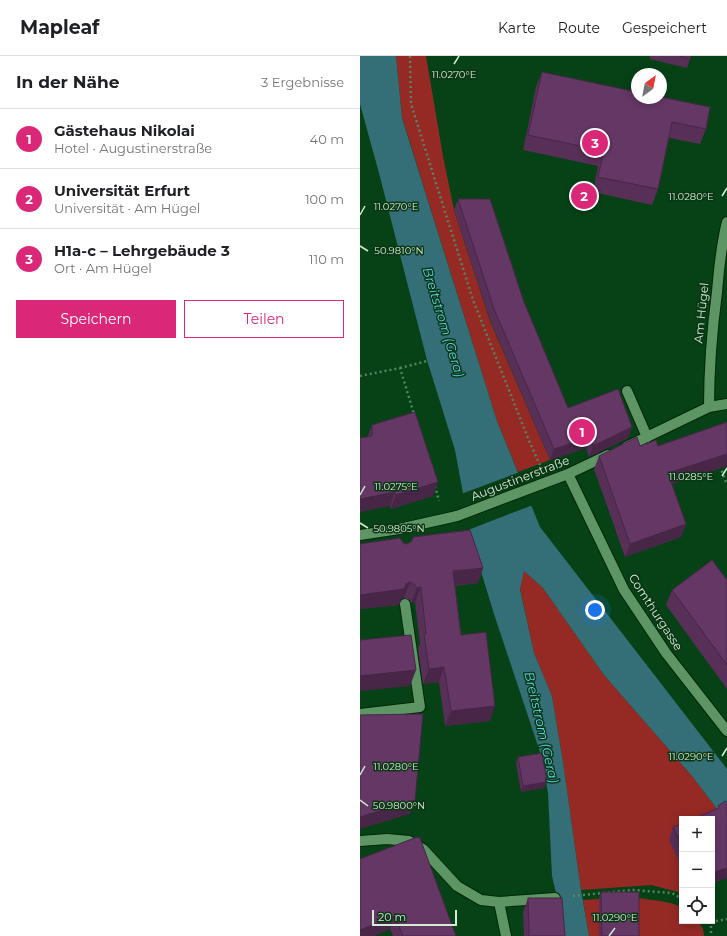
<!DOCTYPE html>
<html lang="de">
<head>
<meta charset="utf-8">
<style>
	:root { --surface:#fff; --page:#f2f2f2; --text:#202124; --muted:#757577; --line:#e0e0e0; --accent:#db2777 }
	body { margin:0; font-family:Montserrat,sans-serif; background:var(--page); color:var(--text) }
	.controls { position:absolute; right:12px; bottom:12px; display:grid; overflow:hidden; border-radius:0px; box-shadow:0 2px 10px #0003 }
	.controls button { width:36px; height:36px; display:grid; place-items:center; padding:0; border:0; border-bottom:1px solid var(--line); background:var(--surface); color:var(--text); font:20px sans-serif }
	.compass { position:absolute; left:271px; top:12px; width:36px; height:36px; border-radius:50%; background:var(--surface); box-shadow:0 2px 10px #0003; rotate:32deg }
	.scale { position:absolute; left:12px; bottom:10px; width:85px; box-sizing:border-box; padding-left:4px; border:2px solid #d1edd3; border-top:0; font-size:11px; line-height:14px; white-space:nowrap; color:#d1edd3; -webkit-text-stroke:3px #0b3514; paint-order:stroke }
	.you { position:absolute; left:235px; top:554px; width:14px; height:14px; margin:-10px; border:3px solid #fff; border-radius:50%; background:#1a73e8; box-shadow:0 0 0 6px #1a73e833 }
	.badge { display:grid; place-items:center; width:26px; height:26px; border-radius:50%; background:var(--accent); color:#fff; font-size:13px; font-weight:700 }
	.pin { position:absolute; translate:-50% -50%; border:2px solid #fff; box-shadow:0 1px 4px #0006 }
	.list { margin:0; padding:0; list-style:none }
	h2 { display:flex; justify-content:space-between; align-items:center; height:52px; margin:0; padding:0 16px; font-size:17px }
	h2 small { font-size:13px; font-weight:400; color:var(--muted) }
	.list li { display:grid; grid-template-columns:26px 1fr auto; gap:12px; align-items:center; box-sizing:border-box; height:60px; padding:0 16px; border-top:1px solid var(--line) }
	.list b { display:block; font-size:15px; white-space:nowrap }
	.list p { margin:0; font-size:13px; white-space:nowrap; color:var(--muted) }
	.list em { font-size:13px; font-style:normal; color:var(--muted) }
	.actions { display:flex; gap:8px; padding:12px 16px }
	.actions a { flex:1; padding:9px 0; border:1px solid var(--accent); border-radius:0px; text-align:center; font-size:14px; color:var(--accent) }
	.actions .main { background:var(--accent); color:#fff }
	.icon { flex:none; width:22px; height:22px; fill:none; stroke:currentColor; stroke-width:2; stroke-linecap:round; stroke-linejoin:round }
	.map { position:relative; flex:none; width:367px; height:880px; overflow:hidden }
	header { display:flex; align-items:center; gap:24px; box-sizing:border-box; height:56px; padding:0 20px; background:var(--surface); border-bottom:1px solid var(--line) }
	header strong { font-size:19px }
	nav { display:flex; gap:22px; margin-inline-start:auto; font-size:14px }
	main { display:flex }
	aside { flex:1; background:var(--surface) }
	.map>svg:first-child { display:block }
	.green { fill:#952a25 }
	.water { fill:#346f77 }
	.pier { fill:#064216 }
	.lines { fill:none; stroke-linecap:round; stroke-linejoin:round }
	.service-casing { stroke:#002605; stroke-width:12 }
	.minor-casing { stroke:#002605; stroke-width:12 }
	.path { stroke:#568560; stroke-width:2.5; stroke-dasharray:2 3; stroke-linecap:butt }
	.service { stroke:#5e9565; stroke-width:10 }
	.minor { stroke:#5e9565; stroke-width:10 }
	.wall { fill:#572f57 }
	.shaded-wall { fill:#472647 }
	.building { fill:#653765; stroke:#472647 }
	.ticks { fill:none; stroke:#d1edd3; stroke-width:1.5 }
	.labels { text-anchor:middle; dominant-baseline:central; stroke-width:3; stroke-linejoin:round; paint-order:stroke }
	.street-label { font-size:12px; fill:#d1edd3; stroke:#0b3514 }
	.water-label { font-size:13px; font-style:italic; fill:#59d5e6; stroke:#0b3514 }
	.ticks-label { font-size:10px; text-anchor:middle; fill:#d1edd3; stroke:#0b3514; stroke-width:3; stroke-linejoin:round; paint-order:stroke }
</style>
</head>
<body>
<header>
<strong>Mapleaf</strong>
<nav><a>Karte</a><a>Route</a><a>Gespeichert</a></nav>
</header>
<main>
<aside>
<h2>In der Nähe<small>3 Ergebnisse</small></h2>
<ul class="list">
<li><span class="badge">1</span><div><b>Gästehaus Nikolai</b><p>Hotel · Augustinerstraße</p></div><em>40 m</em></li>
<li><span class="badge">2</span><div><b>Universität Erfurt</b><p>Universität · Am Hügel</p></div><em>100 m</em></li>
<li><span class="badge">3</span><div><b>H1a-c – Lehrgebäude 3</b><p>Ort · Am Hügel</p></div><em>110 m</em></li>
</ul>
<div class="actions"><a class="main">Speichern</a><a>Teilen</a></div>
</aside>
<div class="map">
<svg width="367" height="880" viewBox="0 0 367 880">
	<rect width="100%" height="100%" fill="#064216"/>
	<!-- green -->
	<path class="green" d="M36,0H66L83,100L94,154L130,265L190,404L158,416L137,365L42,61Z
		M164,515L183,532L244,619L332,720L363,761L352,763H322V837L291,829L221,834L203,706L192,640L174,597L160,532Z
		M277,842C292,844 308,845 322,851V865H338L343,873L344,880H277Z
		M239,843V880H229L223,844Z"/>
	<!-- water -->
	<path class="water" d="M0,0H36L42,62L137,365L180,471L367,713V766L332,720L244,619L183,532L164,515L160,533L174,597L192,640L203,706L221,834L229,880H200L197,841L192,820L188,737L182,702L134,558L112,486L95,394L67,304L19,117L0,48Z"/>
	<!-- pier -->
	<path class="pier" d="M160,416L173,449L108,474L101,438Z"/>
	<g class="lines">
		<!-- service casing -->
		<g class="service-casing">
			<path id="service" d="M267,335L287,381"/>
		</g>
		<!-- minor casing -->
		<g class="minor-casing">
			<path id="minor" d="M349,351C349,313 352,274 357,236C359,212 361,189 367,166
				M266,391L349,351L367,348
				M208,418L264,534L306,597L367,675
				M0,479L39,473L97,460L208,418L248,399
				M0,658L60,651L45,548
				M0,785L27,783L49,785L63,793L97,830L121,844L139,846L195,842
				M139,846L146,880"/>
		</g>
		<!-- path -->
		<path class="path" d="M50,0L51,48L113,244L170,387L180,409
			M40,312L67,305
			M0,320L40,312L54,358
			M360,410L367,429
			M75,430L79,445
			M213,840L273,834L312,837L322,843
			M351,865V880
			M351,866L367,863"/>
		<!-- service -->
		<use href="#service" class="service"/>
		<!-- minor -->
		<use href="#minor" class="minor"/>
	</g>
	<!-- wall -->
	<path class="wall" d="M290,0H331L327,12L290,3Z
		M182,16L346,73L340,88L309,82L298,133L292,149L233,136L238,110L163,94L176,31Z
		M98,143L164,246L208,352L272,371L268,382L229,401L226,392L190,404L130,264L94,154Z
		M12,369L73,440L31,453L30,450L8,380Z
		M344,375L367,410L312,428L326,468L321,481L265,501L234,413L239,400L280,390H298Z
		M53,481L123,512L118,527L95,530L101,579L130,665L85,670L79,626L63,628L58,593L60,588L55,546L51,547L50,544L44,542L41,543L39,549L0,553V488L43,487L47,488L51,486Z
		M367,524V633L306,549L312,534Z
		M158,701L184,732L161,736L156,707Z
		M322,768V812L309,784L313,771Z
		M0,803L96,880H33L30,873L14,880H0Z
		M241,836L279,880H239V843Z
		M168,842L205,880H164L163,856Z"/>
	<!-- shaded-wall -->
	<path class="shaded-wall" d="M272,371L268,382L229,401L233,390Z
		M231,381L226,392L190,404L194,393Z
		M367,398V410L303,431L308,417Z
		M78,426L73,440L31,453L36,439Z
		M35,436L30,450L0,456V443Z
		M326,468L321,481L265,501L270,488Z
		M123,512L118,527L87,530L93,515Z
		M50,526L44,542L41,543L39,549L0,553V539L46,528Z
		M61,531L55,546L51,547L57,532Z
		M84,611L79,626L63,628L69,613Z
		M56,614L50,630L0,635V620Z
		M135,650L130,665L85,670L91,655Z
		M187,726L184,732L161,736L163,730Z
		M55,744L50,758L0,773V761Z
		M367,812V822L352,828V817Z
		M35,860L30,873L14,880H0V874Z"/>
	<!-- building -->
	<path class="building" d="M319,0H331L330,3Z
		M182,16L277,36V42H301V41L350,51L346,73L312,66L298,133L238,121L244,95L168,79Z
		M98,143H130L164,246L208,352L258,333L272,371L233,390L231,381L194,393L134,253Z
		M55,356L78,426L36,439L35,436L0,443V382L12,380V369Z
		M367,366V398L308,417L326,468L270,488L239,400L277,381L280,390L296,384L298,390Z
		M110,474L123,512L93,515L101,579L126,576L135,650L91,655L84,611L69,613L64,578H66L61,531L57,532L55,529L50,526L46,528L44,533L0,539V488L40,482L43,487L47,488L52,485L53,481Z
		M352,504L367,524V609L312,534Z
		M51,579L56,614L0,620V584Z
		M63,658L55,744L0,761V659Z
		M182,697L187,726L163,730L158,701Z
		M365,745L367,748V812L352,817V763H333L359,752L358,750Z
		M322,768V790L313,771Z
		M57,781L60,782L96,880H43L35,860L0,874V803Z
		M241,836H279V880H242Z
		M168,842H202L205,880H169Z"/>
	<!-- ticks -->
	<path class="ticks" d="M94,8L99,0M362,140L367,132M0,159L5,150M0,190L8,195M362,420L367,412M0,439L5,430M0,467L8,472M362,700L367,692M0,719L5,710M0,744L8,750M249,880L255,872"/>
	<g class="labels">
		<!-- street labels -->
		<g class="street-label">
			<text transform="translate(341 257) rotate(-84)">Am Hügel</text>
			<text transform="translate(160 422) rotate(-21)">Augustinerstraße</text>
			<text transform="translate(296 556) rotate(57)">Comthurgasse</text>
		</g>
		<!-- water labels -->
		<g class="water-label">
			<text transform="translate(84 266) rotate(73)">Breitstrom (Gera)</text>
			<text transform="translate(182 671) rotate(77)">Breitstrom (Gera)</text>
		</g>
	</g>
	<g class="ticks-label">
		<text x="94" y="22">11.0270°E</text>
		<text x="331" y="144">11.0280°E</text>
		<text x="36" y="154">11.0270°E</text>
		<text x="39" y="198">50.9810°N</text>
		<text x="331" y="424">11.0285°E</text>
		<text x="36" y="434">11.0275°E</text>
		<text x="39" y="476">50.9805°N</text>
		<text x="331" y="704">11.0290°E</text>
		<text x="36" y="714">11.0280°E</text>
		<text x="39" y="753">50.9800°N</text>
		<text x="255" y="865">11.0290°E</text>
	</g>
</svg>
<div class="controls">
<button>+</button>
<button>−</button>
<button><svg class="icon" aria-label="locate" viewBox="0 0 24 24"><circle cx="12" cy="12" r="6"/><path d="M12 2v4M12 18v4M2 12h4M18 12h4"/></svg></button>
</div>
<svg class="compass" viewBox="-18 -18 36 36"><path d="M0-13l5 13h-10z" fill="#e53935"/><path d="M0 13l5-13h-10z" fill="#757577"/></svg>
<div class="scale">20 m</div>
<div class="you"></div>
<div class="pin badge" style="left:222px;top:376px">1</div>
<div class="pin badge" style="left:224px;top:140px">2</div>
<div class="pin badge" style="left:235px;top:87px">3</div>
</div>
</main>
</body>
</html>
